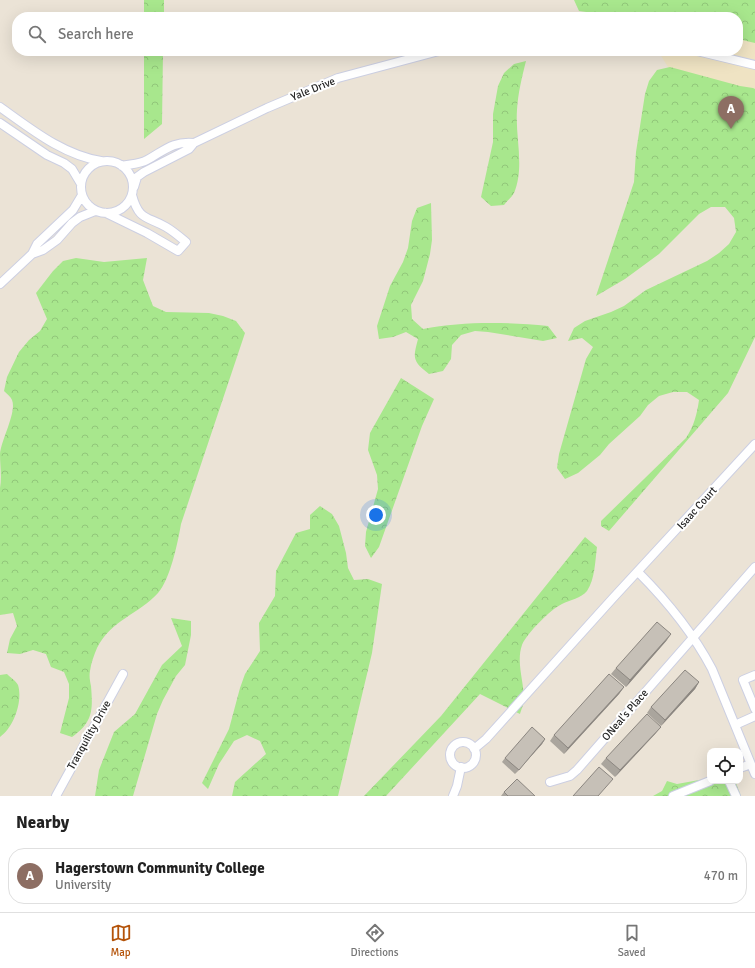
<!DOCTYPE html>
<html lang="en">
<head>
<meta charset="utf-8">
<style>
	:root { --surface:#fff; --page:#f2f2f2; --text:#222; --muted:#767676; --line:#e0e0e0; --accent:#b45309 }
	body { margin:0; font-family:Signika,sans-serif; background:var(--page); color:var(--text) }
	.controls { position:absolute; right:12px; bottom:12px; display:grid; overflow:hidden; border-radius:8px; box-shadow:0 4px 16px #0002 }
	.controls button { width:36px; height:36px; display:grid; place-items:center; padding:0; border:0; border-bottom:1px solid var(--line); background:var(--surface); color:var(--text); font:20px sans-serif }
	.you { position:absolute; left:376px; top:515px; width:14px; height:14px; margin:-10px; border:3px solid #fff; border-radius:50%; background:#1a73e8; box-shadow:0 0 0 6px #1a73e833 }
	.badge { display:grid; place-items:center; width:26px; height:26px; border-radius:50%; background:var(--accent); color:#fff; font-size:13px; font-weight:700 }
	.pin { position:absolute; translate:-50% -33px; filter:drop-shadow(0 1px 2px #0008) }
	.pin::after { content:''; position:absolute; top:21px; width:14px; height:12px; background:inherit; clip-path:polygon(0 0,100% 0,50% 100%) }
	.list { margin:0; padding:0; list-style:none }
	h2 { display:flex; justify-content:space-between; align-items:center; height:52px; margin:0; padding:0 16px; font-size:17px }
	h2 small { font-size:13px; font-weight:400; color:var(--muted) }
	.list li { display:grid; grid-template-columns:26px 1fr auto; gap:12px; align-items:center; box-sizing:border-box; height:56px; margin:0 8px 8px; padding:0 8px; border:1px solid var(--line); border-radius:16px }
	.list b { display:block; font-size:15px; white-space:nowrap }
	.list p { margin:0; font-size:13px; white-space:nowrap; color:var(--muted) }
	.list em { font-size:13px; font-style:normal; color:var(--muted) }
	.icon { flex:none; width:22px; height:22px; fill:none; stroke:currentColor; stroke-width:2; stroke-linecap:round; stroke-linejoin:round }
	.map { position:relative; flex:none; width:755px; height:796px; overflow:hidden }
	.search { position:absolute; background:var(--surface); box-shadow:0 4px 16px #0002; left:12px; right:12px; top:12px; height:44px; display:flex; align-items:center; gap:10px; box-sizing:border-box; padding:0 14px; border-radius:16px; color:var(--muted); font-size:15px }
	.sheet { height:116px; background:var(--surface) }
	nav { display:flex; justify-content:space-around; align-items:center; box-sizing:border-box; height:56px; border-top:1px solid var(--line); background:var(--surface); font-size:11px; color:var(--muted) }
	nav a { display:grid; justify-items:center; gap:2px }
	nav .on { color:var(--accent) }
	.map>svg:first-child { display:block }
	.education { fill:#efe3c3 }
	.forest { fill:url(#forest-crowns) }
	.lines { fill:none; stroke-linecap:round; stroke-linejoin:round }
	.minor-casing { stroke:#cccfe2; stroke-width:10 }
	.minor { stroke:#fff; stroke-width:8 }
	.wall { fill:#aaa59d }
	.shaded-wall { fill:#8b8680 }
	.building { fill:#c6c0b7; stroke:#8b8680 }
	.labels { text-anchor:middle; dominant-baseline:central; stroke-width:4; stroke-linejoin:round; paint-order:stroke }
	.street-label { font-size:11px; fill:#272727; stroke:#fff }
</style>
</head>
<body>
<div class="map">
<svg width="755" height="796" viewBox="0 0 755 796">
	<defs>
		<pattern id="forest-crowns" width="20" height="18" patternUnits="userSpaceOnUse"><rect width="20" height="18" fill="#a8e78d"/><path d="M2 6a3 3 0 1 1 6 0M12 15a3 3 0 1 1 6 0" fill="none" stroke="#91c67a"/></pattern>
	</defs>
	<rect width="100%" height="100%" fill="#ebe3d6"/>
	<!-- education -->
	<path class="education" d="M755,0V206L658,51H738V17Z"/>
	<!-- forest -->
	<path class="forest" d="M144,0H164V17H144Z
		M574,0H755V43L738,39V17H622L579,11Z
		M144,51H163L162,124L144,139Z
		M526,61C522,77 518,93 517,110C515,137 525,167 514,193C512,197 507,201 504,205L491,206L481,197L493,142V114L498,86L504,73L514,64Z
		M670,67L740,86L753,88L755,89V337L728,393L609,531L601,526V521L686,438C694,426 697,414 699,400L687,392H673L659,396L648,405L640,416L609,444L600,455L578,473L565,479L557,468L559,454L586,359L593,347L582,338L568,341L574,328L585,321L611,312L624,306L646,290L707,261L719,253L729,244L736,232L734,218L725,207H711L699,214L659,254L625,279L596,296L634,182L636,152L645,94L649,81L657,70Z
		M431,203L432,240L430,254L423,281L411,305L412,319L423,329C463,321 507,322 548,326L557,338L543,341L488,332L475,331L461,335L452,345L451,359L443,371L429,374C412,361 413,358 418,339L406,332L393,337L379,339L377,326L390,286L403,262L408,248L412,221L417,208Z
		M76,258L104,262L147,258L143,280L153,306L166,312L209,313L223,316L236,321L245,333L181,524C178,542 170,580 158,593C139,614 111,620 97,648C94,655 91,663 90,671C89,676 90,681 91,686C93,710 93,722 72,737L60,733L69,698V684L64,672L51,667L46,654L33,650L20,654L7,653L10,639L17,626L13,613L0,615V488C2,477 0,465 0,454C1,440 17,412 12,400C11,397 7,394 4,391L7,377L19,352L29,340L40,331L47,319L36,293L53,271L63,261Z
		M401,378L434,399L422,426L379,547L371,558L365,546L366,532L378,489L377,475L368,450L370,433Z
		M320,506L332,514L339,526L346,553L348,568L354,580L368,579L382,584L372,653L338,796H232L235,782L266,754L260,741L247,735L234,741L219,764L208,789L202,783L229,729L240,688L245,674L260,651L259,623L275,596L276,571L296,533L310,529V515Z
		M585,537L597,547C595,562 595,579 587,591C581,598 570,600 562,604C551,609 527,633 522,645C516,662 524,682 524,699C524,704 521,710 520,714L480,694L386,796H364L441,716Z
		M171,618L191,621V635L185,665L176,676L163,700L157,714L133,796H95L99,770L114,732L135,714L162,665L182,646Z
		M7,674C10,677 16,681 18,685C23,701 14,727 0,737V675Z
		M710,778V781H732L736,783L741,796H653L662,791L667,781L677,784Z"/>
	<g class="lines">
		<!-- minor casing -->
		<g class="minor-casing">
			<path id="minor" d="M697,51L755,65
				M0,107C31,129 63,155 101,161
				M0,123L47,155L64,163L72,169L81,184
				M81 187a26 26 0 1 1 52 0a26 26 0 1 1-52 0Z
				M122,166C131,164 140,164 147,160C164,151 172,141 194,143L267,108L338,78L439,51
				M134,187L137,177L144,172L189,149L194,143
				M106,213L147,233L178,251L186,242C180,237 173,231 166,227C147,216 139,221 132,195
				M32,254L43,250L57,240L72,223L80,217L95,211
				M0,284L32,254L37,244L73,210L82,195
				M638,572C667,601 693,633 712,669L755,774
				M755,675L743,680L755,709
				M735,725L755,716
				M450 755a13 13 0 1 1 26 0a13 13 0 1 1-26 0Z
				M474,749L486,739L613,598L755,444
				M740,768L751,764
				M729,781L736,796
				M550,782L570,776L577,770L755,567
				M56,796L123,674
				M453,796L457,786L461,767
				M673,796L710,781"/>
		</g>
		<!-- minor -->
		<use href="#minor" class="minor"/>
	</g>
	<!-- wall -->
	<path class="wall" d="M667,640L626,687L611,674L616,668Z
		M699,682L695,689L661,726L647,713L651,707Z
		M624,687L619,694L564,754L550,741L554,735Z
		M656,733L615,777L601,764L606,758Z
		M545,739L542,744L515,774L502,762L505,758Z
		M504,792L535,796H501Z"/>
	<!-- shaded-wall -->
	<path class="shaded-wall" d="M671,634L667,640L626,687L630,680Z
		M699,682L695,689L661,726L665,720Z
		M624,687L619,694L564,754L568,748Z
		M661,727L656,733L615,777L620,770Z
		M545,739L542,744L515,774L519,770Z"/>
	<!-- building -->
	<path class="building" d="M657,622L671,634L630,680L616,668Z
		M685,670L699,682L665,720L651,707Z
		M609,674L624,687L568,748L554,735Z
		M647,714L661,727L620,770L606,758Z
		M532,727L545,739L519,770L505,758Z
		M599,767L613,779L598,796H573Z
		M517,779L535,796H508L504,792Z"/>
	<g class="labels">
		<!-- street labels -->
		<g class="street-label">
			<text transform="translate(313 89) rotate(-22)">Yale Drive</text>
			<text transform="translate(697 508) rotate(-48)">Isaac Court</text>
			<text transform="translate(625 715) rotate(-49)">ONeal's Place</text>
			<text transform="translate(89 735) rotate(-61)">Tranquility Drive</text>
		</g>
	</g>
</svg>
<div class="controls">
<button><svg class="icon" aria-label="locate" viewBox="0 0 24 24"><circle cx="12" cy="12" r="6"/><path d="M12 2v4M12 18v4M2 12h4M18 12h4"/></svg></button>
</div>
<div class="you"></div>
<div class="pin badge" style="left:731px;top:129px;background:#8d6e63">A</div>
<div class="search"><svg class="icon" aria-label="search" viewBox="0 0 24 24"><circle cx="10" cy="10" r="6"/><path d="M15 15l6 6"/></svg>Search here</div>
</div>
<section class="sheet">
<h2>Nearby<small></small></h2>
<ul class="list">
<li><span class="badge" style="background:#8d6e63">A</span><div><b>Hagerstown Community College</b><p>University</p></div><em>470 m</em></li>
</ul>
</section>
<nav>
<a class="on"><svg class="icon" aria-label="map" viewBox="0 0 24 24"><path d="M3 6l6-2 6 2 6-2v14l-6 2-6-2-6 2zM9 4v14M15 6v14"/></svg>Map</a>
<a><svg class="icon" aria-label="directions" viewBox="0 0 24 24"><path d="M12 3l9 9-9 9-9-9zM9 14v-3h6M13 9l2 2-2 2"/></svg>Directions</a>
<a><svg class="icon" aria-label="saved" viewBox="0 0 24 24"><path d="M7 4h10v16l-5-4-5 4z"/></svg>Saved</a>
</nav>
</body>
</html>
